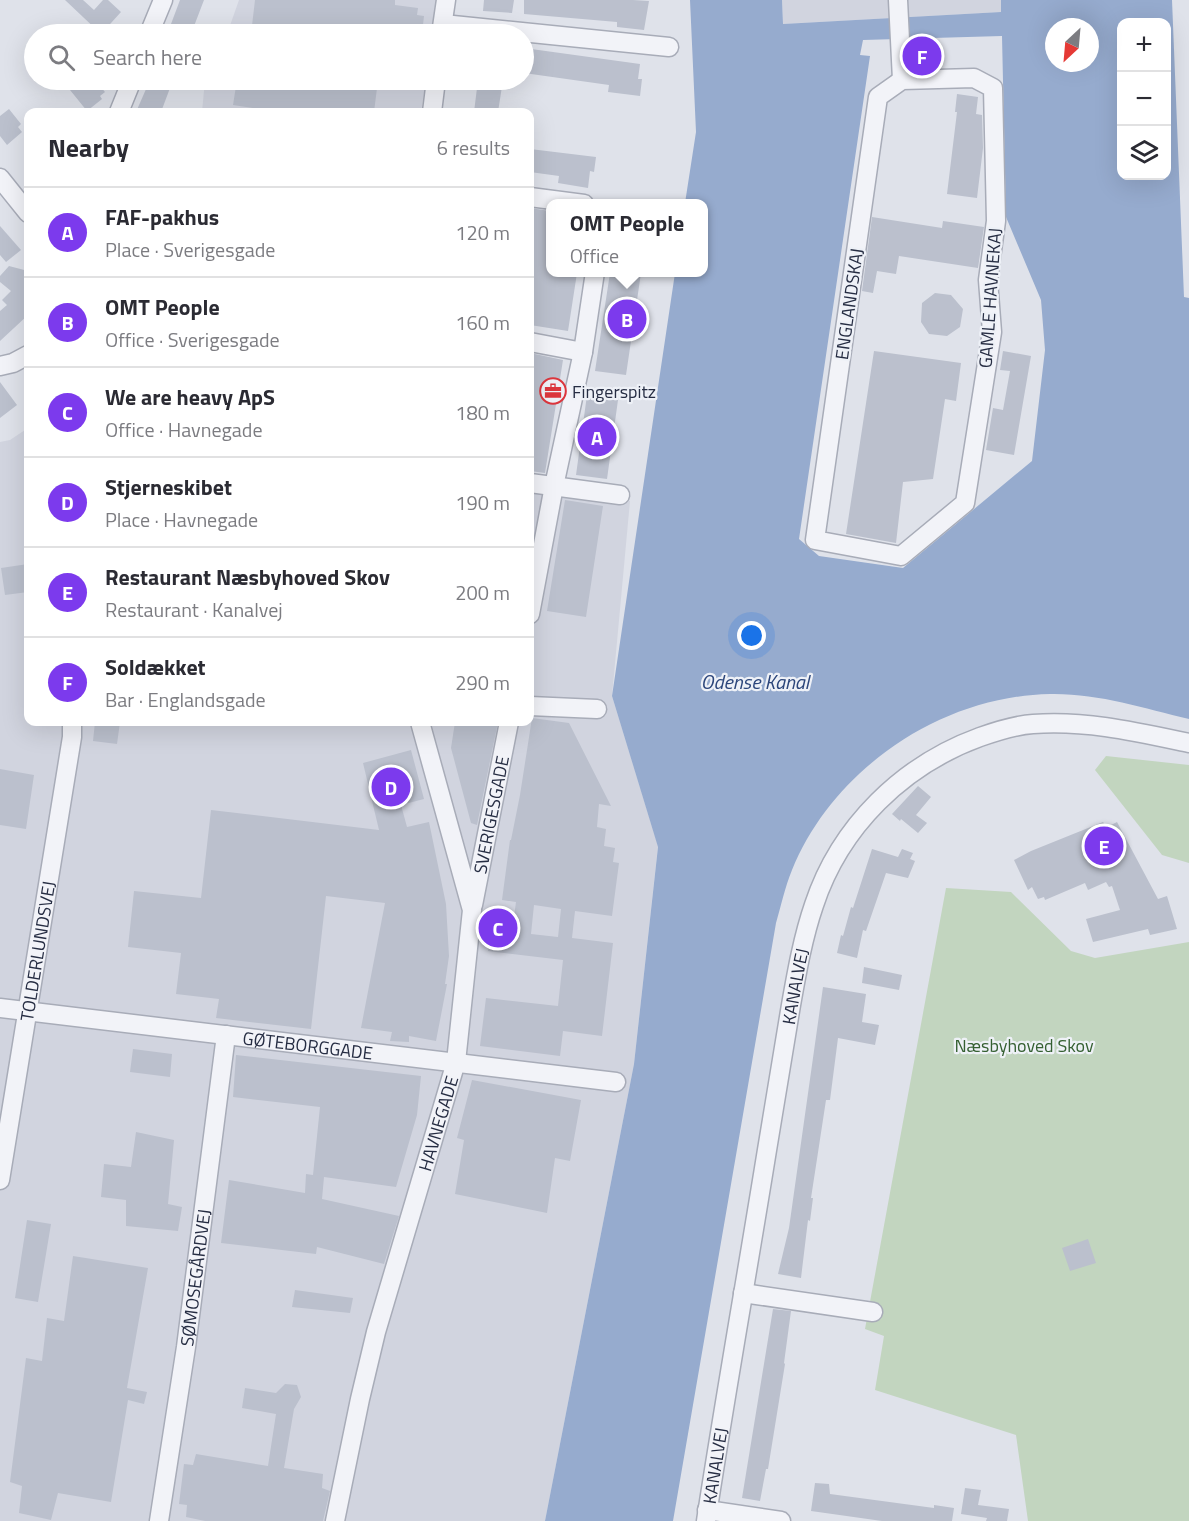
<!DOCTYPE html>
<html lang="en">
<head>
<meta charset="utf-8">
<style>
	:root { --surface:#fff; --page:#f7f7f7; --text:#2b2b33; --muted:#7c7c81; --line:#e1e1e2; --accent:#7c3aed }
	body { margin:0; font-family:"Titillium Web",sans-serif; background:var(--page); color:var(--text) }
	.controls { position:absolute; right:18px; top:18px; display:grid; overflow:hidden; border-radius:12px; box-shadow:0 6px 24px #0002 }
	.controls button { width:54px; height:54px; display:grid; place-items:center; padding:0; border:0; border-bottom:2px solid var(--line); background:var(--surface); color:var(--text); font:30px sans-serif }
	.compass { position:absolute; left:1045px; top:18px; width:54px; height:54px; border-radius:50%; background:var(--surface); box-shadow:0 6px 24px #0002; rotate:206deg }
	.you { position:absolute; left:752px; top:636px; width:21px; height:21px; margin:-15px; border:4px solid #fff; border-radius:50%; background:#1a73e8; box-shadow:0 0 0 9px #1a73e833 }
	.badge { display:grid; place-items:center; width:39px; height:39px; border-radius:50%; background:var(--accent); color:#fff; font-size:20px; font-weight:700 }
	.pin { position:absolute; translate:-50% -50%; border:3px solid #fff; box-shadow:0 2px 6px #0006 }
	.popup { position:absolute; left:546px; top:199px; width:162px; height:78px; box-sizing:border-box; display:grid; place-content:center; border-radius:12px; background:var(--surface); filter:drop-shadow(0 2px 4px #0005); font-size:20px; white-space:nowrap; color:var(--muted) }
	.popup b { font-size:22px; color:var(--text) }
	.popup::after { content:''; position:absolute; left:50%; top:100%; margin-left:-12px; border:12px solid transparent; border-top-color:var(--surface) }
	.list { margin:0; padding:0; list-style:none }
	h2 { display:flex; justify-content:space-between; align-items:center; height:78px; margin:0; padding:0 24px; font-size:26px }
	h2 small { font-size:20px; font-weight:400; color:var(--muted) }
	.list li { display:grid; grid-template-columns:39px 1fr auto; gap:18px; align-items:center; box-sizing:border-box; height:90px; padding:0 24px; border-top:2px solid var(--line) }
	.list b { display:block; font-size:22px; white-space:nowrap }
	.list p { margin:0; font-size:20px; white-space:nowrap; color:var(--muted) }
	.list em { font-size:20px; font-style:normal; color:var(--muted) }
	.icon { flex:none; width:33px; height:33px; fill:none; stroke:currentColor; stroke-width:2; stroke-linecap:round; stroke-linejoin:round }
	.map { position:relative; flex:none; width:1189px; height:1521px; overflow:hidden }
	.search { position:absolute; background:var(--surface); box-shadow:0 6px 24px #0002; left:24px; top:24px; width:510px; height:66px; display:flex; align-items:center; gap:15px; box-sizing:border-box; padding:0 21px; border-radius:33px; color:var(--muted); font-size:22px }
	.panel { position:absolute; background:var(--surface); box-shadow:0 6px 24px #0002; left:24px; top:108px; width:510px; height:618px; border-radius:12px }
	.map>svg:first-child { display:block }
	.built { fill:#d1d4df }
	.green { fill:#c2d5bf }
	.water { fill:#96abce; fill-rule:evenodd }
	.building { fill:#bbc0cd; fill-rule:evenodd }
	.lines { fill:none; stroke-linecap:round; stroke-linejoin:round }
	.minor-casing { stroke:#a8acb8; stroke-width:21 }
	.minor { stroke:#f2f3f8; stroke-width:18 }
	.labels { text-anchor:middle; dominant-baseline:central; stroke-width:4.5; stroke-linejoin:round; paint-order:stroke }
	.street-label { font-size:18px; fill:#262d43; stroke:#eef1f7 }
	.poi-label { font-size:18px; fill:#262d43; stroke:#eef1f7; text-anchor:start }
	.park-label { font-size:18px; fill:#356032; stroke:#eef1f7 }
	.water-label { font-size:20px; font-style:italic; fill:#2c467b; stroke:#eef1f7 }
</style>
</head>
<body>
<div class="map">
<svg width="1189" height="1521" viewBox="0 0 1189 1521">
	<rect width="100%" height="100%" fill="#dfe2ea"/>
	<!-- built -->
	<path class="built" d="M239,0H437L432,34H227Z
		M782,0H1001V12L783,24Z
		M205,80H426L421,112H202Z
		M28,428V722H530V487L630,501L612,696L658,846L634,1064L545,1521H0V442L10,440Z"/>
	<!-- green -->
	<path class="green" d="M1106,756L1189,765V863L1162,855L1095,770Z
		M946,888L1011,892L1071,951L1095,958L1189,942V1521H1028L1016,1435L875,1390L884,1336L865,1329Z"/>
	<!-- water -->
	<path class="water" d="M690,0H782L783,24L1001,12V0H1172L1184,297L1189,298V719C1143,708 1097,693 1050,694C941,696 833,769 792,870C785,887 781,906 776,923L673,1521H545L634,1064L658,847L612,696L675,273L704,272V204L685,203L696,132ZM1122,22H1166V176H1122ZM1054,27H1090V63H1054ZM1002,36L1006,217L1041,300L1045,350L1032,461L903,568L819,556L799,539L870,56L860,55L863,40Z"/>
	<!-- building -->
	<path class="building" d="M65,0H83L94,10L103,0H108L121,12L101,34Z
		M180,0H204L191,34H173L168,32Z
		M255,0H395V5L418,8L417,15L424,16L422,34H251Z
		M484,0H514L512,13L483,11Z
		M524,0H633L649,1L644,30L617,27V22L524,14Z
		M524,48L640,64L638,79H642L640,96L608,92L609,85L524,73Z
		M83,80H95L105,92L100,96L102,99L87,111L70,90Z
		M150,80H173L161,112H136Z
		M237,80H378L374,112H280L233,105Z
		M478,80H503L498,112H474Z
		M957,94L978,97L976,114L982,115L983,148L977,198L947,194L957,112H955Z
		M9,109L21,124L18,127L22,132L7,145L0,136V116Z
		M530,149L596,157L594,172L590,171L588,188L558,183L559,176L530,172Z
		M530,208L550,211V273H577L568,331L530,325Z
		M872,217L942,228L943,221L984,227L978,268L899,256L896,274L877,271L873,293L862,291Z
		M0,226L21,250L6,262L0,255Z
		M9,266L28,271V315L0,341V311L7,305L2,300L11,291L0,282V276Z
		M610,273H641L626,375L595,371Z
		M935,293L951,295L963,309L960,327L947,336L929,334L921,322L922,303Z
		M874,351L961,363L956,401L945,399L933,479L903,482L896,543L846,534Z
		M1003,351L1031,356L1014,455L986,450L993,408L1003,410L1010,371L1000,370Z
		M530,353L563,360L545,473L530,471Z
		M0,382L17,405L0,418Z
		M587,395L618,400L607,479L576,475Z
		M565,500L603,506L586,617L547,611Z
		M28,564V592L5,595L1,568Z
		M532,718L569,723L611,806L599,804L597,827L606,829L604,846L615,848L613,862L619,863L612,916L575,911L572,938L613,943L602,1036L563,1031L560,1056L480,1046L486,998L558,1006L563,960L488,951L492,922L513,924L516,902L502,900L510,840H511L520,795ZM534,905L561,909L558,937L531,934Z
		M95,722H120L117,744L93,741Z
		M455,722H498L477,825L471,823L451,748Z
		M411,750L424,799L401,805L407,827L429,822L446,904L449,956L445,984H447L436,1041L409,1036V1042L390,1041L392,1032L361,1028L385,903L326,896L311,1029L216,1018L219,999L176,994L181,953L128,947L134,891L201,898L211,810L379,830L363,763Z
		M0,769L34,775L26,829L0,825Z
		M918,786L931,797L916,815L927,823L918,833L901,819L900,821L892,814Z
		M1103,822L1107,827L1117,822L1158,899L1167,896L1177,929L1150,935L1148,929L1093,942L1086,919L1120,910L1112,886L1109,887L1106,882L1088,890L1085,883L1045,900L1044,897L1038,899L1032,887L1028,890L1014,860L1031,851Z
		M872,849L898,857L902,849L913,853L910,859L915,861L908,878L886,873L866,931L863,930L857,958L837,953L841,935L843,936L851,907L853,908Z
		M864,967L902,975L899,990L862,983Z
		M823,987L866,994L862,1022L879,1025L875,1045L838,1038L830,1100H826L817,1159L811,1198H813L810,1221L808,1220L801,1278L778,1274L789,1228Z
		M133,1049L172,1054L170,1077L130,1072Z
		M236,1055L421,1076L417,1115L396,1187L324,1177L322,1199L399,1216L384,1264L317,1247L316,1254L221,1243L229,1180L305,1193L306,1174L313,1175L320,1107L233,1097Z
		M472,1080L581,1100L570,1161L555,1158L547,1213L455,1194L464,1140L457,1138Z
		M136,1132L174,1140L168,1204L182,1207L178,1231L126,1226V1200L101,1197L104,1164L131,1167Z
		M27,1220L51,1224L38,1302L15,1298Z
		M1088,1239L1096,1263L1070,1271L1062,1248Z
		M73,1256L148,1268L127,1388L147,1392L144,1404L128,1400L111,1502L58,1493L51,1520L19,1513L22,1486L10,1482L26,1358L42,1361L47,1318L64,1321Z
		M295,1290L353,1298L350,1313L292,1307Z
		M773,1309L791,1311L784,1363L785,1364L768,1469H766L760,1501L742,1498Z
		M285,1384L297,1385L301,1397L294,1409L284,1468L323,1474L322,1488L330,1491L323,1521H205L186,1517L187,1505L179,1504L184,1464L193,1465L196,1454L268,1466L276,1414L242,1408L245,1388L276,1393Z
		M815,1483L829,1484L830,1494L934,1508V1505L954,1508L952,1521H882L811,1511Z
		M965,1488L981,1490L978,1505L1009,1509L1007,1521H986L987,1518L961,1514Z"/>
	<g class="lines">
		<!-- minor casing -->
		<g class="minor-casing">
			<g id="minor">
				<path d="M898,0L902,80"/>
				<path d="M443,24L669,47"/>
				<path d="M149,34L163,0"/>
				<path d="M441,34L446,0"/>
				<path d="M974,78L993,88L996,221L988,280L992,332L965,503L901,556L815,540L878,97L902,80Z"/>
				<path d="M119,112L132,80"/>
				<path d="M432,112L436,80"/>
				<path d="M0,178L28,213"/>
				<path d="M530,197L584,204"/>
				<path d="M530,342L583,352"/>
				<path d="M0,366L13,363L28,355"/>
				<path d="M530,483L620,495"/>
				<path d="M530,614L554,486L583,352L595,272"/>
				<path d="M530,706L597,709"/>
				<path id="s1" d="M473,905L509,722"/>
				<path id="s2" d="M0,1008L616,1082"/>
				<path id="s3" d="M0,1180L72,737V722"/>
				<path d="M743,1293L873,1312"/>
				<path d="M707,1510L781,1521"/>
				<path id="s4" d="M159,1521L186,1347L226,1035"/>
				<path id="s5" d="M335,1521L360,1399L376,1332L456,1062L472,910L420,722"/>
				<path id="s6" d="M706,1521C725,1397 747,1274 767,1150C775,1102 783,1054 791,1005C797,971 803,937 814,905C840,826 903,765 980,737C997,731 1015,725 1033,724C1086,720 1137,732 1189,743"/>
			</g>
		</g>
		<!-- minor -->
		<use href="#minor" class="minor"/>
	</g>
	<!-- icons -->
	<defs>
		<g id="office-ring" transform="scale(1.35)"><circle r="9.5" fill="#eef1f7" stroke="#dc363d" stroke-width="1.5"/><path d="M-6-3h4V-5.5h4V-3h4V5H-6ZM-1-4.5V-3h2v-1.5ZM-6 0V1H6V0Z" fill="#dc363d"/></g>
	</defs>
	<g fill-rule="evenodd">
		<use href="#office-ring" x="553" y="391"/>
	</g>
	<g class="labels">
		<!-- street labels -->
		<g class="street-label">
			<text transform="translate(990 298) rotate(-86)">GAMLE HAVNEKAJ</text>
			<text transform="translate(849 304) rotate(-82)">ENGLANDSKAJ</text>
			<text stroke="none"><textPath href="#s1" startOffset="92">SVERIGESGADE</textPath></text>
			<text stroke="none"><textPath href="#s3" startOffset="232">TOLDERLUNDSVEJ</textPath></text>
			<text stroke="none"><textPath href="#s6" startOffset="542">KANALVEJ</textPath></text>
			<text stroke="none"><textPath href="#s2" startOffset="310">GØTEBORGGADE</textPath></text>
			<text stroke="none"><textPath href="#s5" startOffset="411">HAVNEGADE</textPath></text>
			<text stroke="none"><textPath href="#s4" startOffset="246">SØMOSEGÅRDVEJ</textPath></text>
			<text stroke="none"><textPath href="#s6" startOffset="56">KANALVEJ</textPath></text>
		</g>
		<!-- poi labels -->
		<g class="poi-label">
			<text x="572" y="391">Fingerspitz</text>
		</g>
		<!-- park labels -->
		<g class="park-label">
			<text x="1024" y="1045">Næsbyhoved Skov</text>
		</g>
		<!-- water labels -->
		<g class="water-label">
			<text x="755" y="681">Odense Kanal</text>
		</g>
	</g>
</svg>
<div class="controls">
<button>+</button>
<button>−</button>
<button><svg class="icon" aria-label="layers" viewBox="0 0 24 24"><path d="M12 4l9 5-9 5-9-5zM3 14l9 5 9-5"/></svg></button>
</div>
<svg class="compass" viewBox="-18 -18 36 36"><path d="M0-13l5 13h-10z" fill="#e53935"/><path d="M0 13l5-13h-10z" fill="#7c7c81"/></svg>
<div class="you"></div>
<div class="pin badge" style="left:597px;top:437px">A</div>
<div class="pin badge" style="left:627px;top:319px">B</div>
<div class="popup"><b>OMT People</b>Office</div>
<div class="pin badge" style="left:498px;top:928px">C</div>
<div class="pin badge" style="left:391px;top:787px">D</div>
<div class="pin badge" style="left:1104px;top:846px">E</div>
<div class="pin badge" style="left:922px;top:56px">F</div>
<div class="search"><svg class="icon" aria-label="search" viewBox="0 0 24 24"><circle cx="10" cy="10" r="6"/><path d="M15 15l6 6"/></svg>Search here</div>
<section class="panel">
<h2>Nearby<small>6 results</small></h2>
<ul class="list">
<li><span class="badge">A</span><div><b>FAF-pakhus</b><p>Place · Sverigesgade</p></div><em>120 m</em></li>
<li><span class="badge">B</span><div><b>OMT People</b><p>Office · Sverigesgade</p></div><em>160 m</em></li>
<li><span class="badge">C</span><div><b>We are heavy ApS</b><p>Office · Havnegade</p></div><em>180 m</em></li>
<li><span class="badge">D</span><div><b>Stjerneskibet</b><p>Place · Havnegade</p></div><em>190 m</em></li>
<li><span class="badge">E</span><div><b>Restaurant Næsbyhoved Skov</b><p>Restaurant · Kanalvej</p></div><em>200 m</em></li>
<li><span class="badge">F</span><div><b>Soldækket</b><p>Bar · Englandsgade</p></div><em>290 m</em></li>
</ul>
</section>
</div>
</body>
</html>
